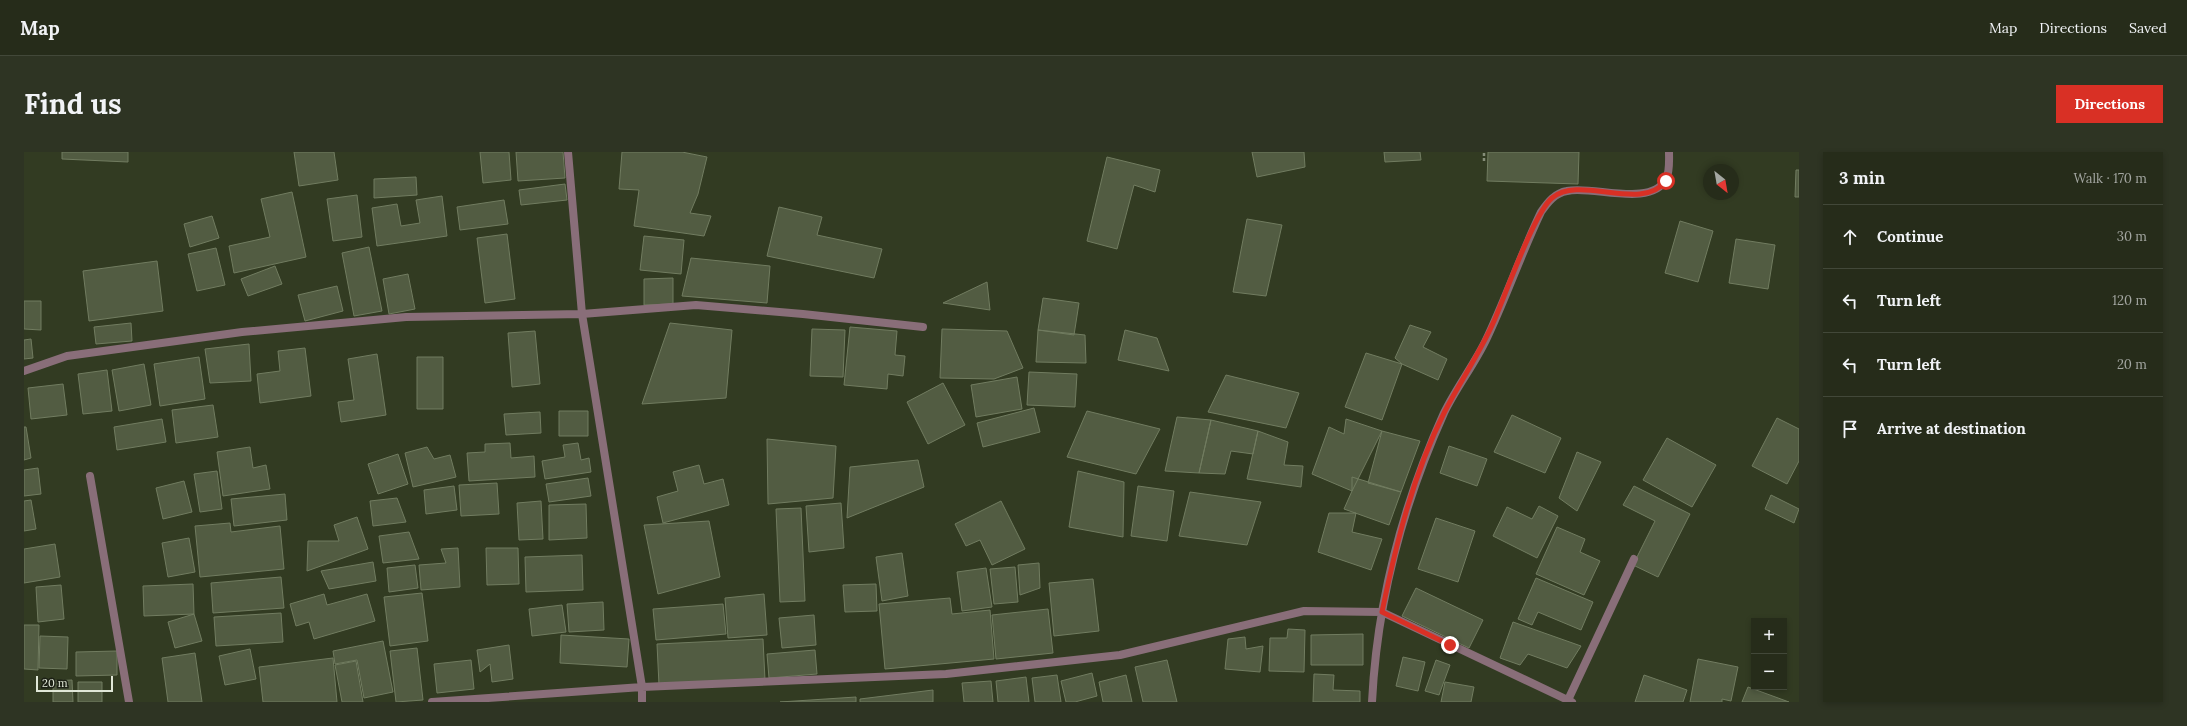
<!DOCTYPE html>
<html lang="en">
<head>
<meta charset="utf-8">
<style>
	:root { --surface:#262c1a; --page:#2e3423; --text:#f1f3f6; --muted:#a4a7a2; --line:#424839; --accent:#d93025 }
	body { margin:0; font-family:Lora,serif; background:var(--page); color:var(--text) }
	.controls { position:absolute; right:12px; bottom:12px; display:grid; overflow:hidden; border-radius:0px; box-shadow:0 2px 6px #0003 }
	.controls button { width:36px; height:36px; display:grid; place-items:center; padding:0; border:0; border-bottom:1px solid var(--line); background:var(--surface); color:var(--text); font:20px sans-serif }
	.compass { position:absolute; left:1679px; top:12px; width:36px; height:36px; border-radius:50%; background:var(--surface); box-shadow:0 2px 6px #0003; rotate:149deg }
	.scale { position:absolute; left:12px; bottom:10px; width:77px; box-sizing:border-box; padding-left:4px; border:2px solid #e0e7d7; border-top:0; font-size:11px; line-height:14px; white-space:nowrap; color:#e0e7d7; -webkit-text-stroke:3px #1c2015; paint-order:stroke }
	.stop { position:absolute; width:12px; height:12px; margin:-9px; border:3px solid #d93025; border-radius:50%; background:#fff }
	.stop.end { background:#d93025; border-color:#fff; box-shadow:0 1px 4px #0008 }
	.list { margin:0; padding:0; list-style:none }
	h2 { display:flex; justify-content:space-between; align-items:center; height:52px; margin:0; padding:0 16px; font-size:17px }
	h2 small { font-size:13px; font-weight:400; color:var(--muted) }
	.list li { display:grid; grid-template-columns:26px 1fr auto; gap:12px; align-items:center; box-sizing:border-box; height:64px; padding:0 16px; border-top:1px solid var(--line) }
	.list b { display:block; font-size:15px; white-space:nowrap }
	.list em { font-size:13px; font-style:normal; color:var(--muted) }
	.icon { flex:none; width:22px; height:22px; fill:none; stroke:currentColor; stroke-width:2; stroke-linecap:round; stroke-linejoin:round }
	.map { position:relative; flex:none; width:1775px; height:550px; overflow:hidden; border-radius:0px }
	header { display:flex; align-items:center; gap:24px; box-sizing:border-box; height:56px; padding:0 20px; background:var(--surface); border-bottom:1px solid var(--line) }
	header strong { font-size:19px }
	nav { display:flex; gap:22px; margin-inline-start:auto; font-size:14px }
	.intro { display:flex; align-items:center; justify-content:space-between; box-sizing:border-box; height:96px; padding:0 24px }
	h1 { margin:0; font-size:28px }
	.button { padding:10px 18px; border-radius:0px; background:var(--accent); color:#fff; font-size:14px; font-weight:700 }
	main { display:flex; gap:24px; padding:0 24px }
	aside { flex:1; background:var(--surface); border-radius:0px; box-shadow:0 2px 6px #0003 }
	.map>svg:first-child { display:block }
	.building { fill:#525c42; stroke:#717c60 }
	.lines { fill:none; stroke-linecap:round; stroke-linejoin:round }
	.path { stroke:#858d78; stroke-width:2.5; stroke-dasharray:3 2; stroke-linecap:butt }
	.service { stroke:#896e79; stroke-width:8 }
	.minor { stroke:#896e79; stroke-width:8 }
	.route { stroke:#d93025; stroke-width:5 }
</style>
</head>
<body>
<header>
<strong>Map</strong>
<nav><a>Map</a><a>Directions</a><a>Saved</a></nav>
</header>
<div class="intro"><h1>Find us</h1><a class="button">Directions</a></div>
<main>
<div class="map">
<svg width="1775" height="550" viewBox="0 0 1775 550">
	<rect width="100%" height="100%" fill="#323b22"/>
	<!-- building -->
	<path class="building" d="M38,0H104V10L38,7Z
		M270,0H310L314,28L275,34Z
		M456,0H485L487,28L459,31Z
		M492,0H539L541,26L494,29Z
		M598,0H658L683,5L674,42L666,61L687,64L680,84L610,74L615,38L595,37Z
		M1228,0H1280L1281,15L1233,25Z
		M1360,0H1396L1397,8L1361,10Z
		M1464,0H1555L1554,32L1463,29Z
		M1083,5L1136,18L1131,40L1110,33L1093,97L1063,89Z
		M1772,18H1775V45H1771Z
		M392,25L393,43L350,46V27Z
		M541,32L543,48L497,53L495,38Z
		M268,40L282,105L210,121L205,94L246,85L237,47Z
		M333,43L338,85L309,89L303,47Z
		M418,44L423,84L353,94L348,56L373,52L377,74L396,71L392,48Z
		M480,48L484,72L436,78L433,55Z
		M755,55L798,65L793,83L858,97L850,126L743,104Z
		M188,64L195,86L166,95L160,72Z
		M1223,67L1258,73L1242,144L1209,140Z
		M1656,69L1689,79L1674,130L1641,121Z
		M483,82L491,147L461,151L453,86Z
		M620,84L660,88L657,122L616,118Z
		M1712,87L1751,93L1744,137L1705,131Z
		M345,95L358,159L330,164L318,101Z
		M192,96L201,133L173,139L164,102Z
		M667,106L746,114L743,151L658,144Z
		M133,109L139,159L65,169L59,119Z
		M251,114L258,132L224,144L217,127Z
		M384,122L391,157L365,162L359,127Z
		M649,126V152L620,153V127Z
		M963,130L966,158L919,151Z
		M313,134L319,159L281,169L274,143Z
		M1019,146L1055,151L1050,183L1014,178Z
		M0,149H17V178L0,177Z
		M107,171L108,189L72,192L70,175Z
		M646,171L708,178L702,246L618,252Z
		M1386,173L1407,180L1399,195L1423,207L1414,228L1378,212L1371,206Z
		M826,175L873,179L871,203L881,204L879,224L864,222L863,237L820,233Z
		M788,177L821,178L819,225L786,224Z
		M918,177L983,179L999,216L970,227L916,226Z
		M1014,178L1061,183L1062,211L1012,210Z
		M1101,178L1133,186L1145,219L1094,208Z
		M511,179L516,232L488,235L484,181Z
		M7,187L9,206L0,207V188Z
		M225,192L227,229L186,231L181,197Z
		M281,196L287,244L236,251L233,222L256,219L254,199Z
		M1342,201L1378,212L1358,268L1321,255Z
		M353,202L362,263L317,270L314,250L330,248L324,207Z
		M175,205L181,247L136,254L130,212Z
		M393,205H419V257H393Z
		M120,212L127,253L95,259L88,218Z
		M83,218L88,259L59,262L54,222Z
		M1005,220L1053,222L1051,255L1003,253Z
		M1202,223L1275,241L1262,276L1184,260Z
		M993,225L998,257L952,265L947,233Z
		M919,231L941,273L904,292L883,250Z
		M39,232L43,263L7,267L4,236Z
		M189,253L194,285L152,291L148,258Z
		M1010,256L1016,280L959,295L953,271Z
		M535,259H564V284H535Z
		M1063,259L1136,277L1112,322L1043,305Z
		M516,260L517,281L482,283L480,262Z
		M1488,263L1537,286L1521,321L1470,300Z
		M1153,265L1187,268L1175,321L1141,319Z
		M1753,266L1775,277V309L1763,332L1728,314Z
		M138,267L142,290L93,298L90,275Z
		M1322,267L1358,279L1328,339L1288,322L1305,275L1320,282Z
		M1187,268L1234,279L1229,302L1207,299L1201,322L1175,321Z
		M0,275H2L7,306L0,308Z
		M1234,279L1264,290L1260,313L1279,314L1277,335L1223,327Z
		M1358,279L1396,289L1377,340L1344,331Z
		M1643,286L1692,313L1668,355L1619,328Z
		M743,287L812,294L809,346L744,352Z
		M486,291L487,306L510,304L511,325L445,329L443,301L461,300V292Z
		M554,291L557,308L565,306L567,320L521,327L518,309L541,305L539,293Z
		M1425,294L1463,307L1453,334L1416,321Z
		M226,295L229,316L242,313L246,337L199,344L193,300Z
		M403,295L410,307L426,303L432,325L389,335L381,301Z
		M1553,300L1577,310L1553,359L1535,346Z
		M374,302L384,332L354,342L344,312Z
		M894,308L900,335L823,366L826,315Z
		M675,313L680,332L699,327L705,353L639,371L633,345L654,339L649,320Z
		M14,316L17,342L0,344V318Z
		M193,319L198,357L176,360L170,322Z
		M1054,319L1100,330L1099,385L1045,375Z
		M1328,325L1377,340L1365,373L1320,357L1328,339Z
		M564,326L567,344L525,350L522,332Z
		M160,329L168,360L139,367L132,336Z
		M473,331L475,362L437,364L435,333Z
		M430,334L433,358L402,362L400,338Z
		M1114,334L1150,339L1143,389L1107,384Z
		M1610,334L1666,362L1634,425L1609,413L1631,369L1599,353Z
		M1166,340L1237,350L1223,393L1155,384Z
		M261,342L263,368L210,374L207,347Z
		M1747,343L1775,357L1770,371L1741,357Z
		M373,346L382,370L349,374L346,349Z
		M7,348L12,377L0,379V349Z
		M517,349L519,387L495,388L493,351Z
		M977,349L1001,397L968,413L956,388L942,394L931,372Z
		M817,351L820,396L785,400L782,354Z
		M562,352L563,386L525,388V353Z
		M1515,354L1534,364L1513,406L1469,384L1483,355L1508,367Z
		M777,356L781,449L756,450L752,357Z
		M1305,361H1332L1328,380L1358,387L1347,418L1294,400Z
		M333,365L344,397L283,419L284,389H315L310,373Z
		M1412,366L1451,379L1434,430L1394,417Z
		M685,369L696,425L634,442L620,373Z
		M206,371L207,380L256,374L260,417L176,425L171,374Z
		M1533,375L1561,387L1556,400L1576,409L1560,443L1512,422Z
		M385,380L395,407L359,411L355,384Z
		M165,386L171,420L144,425L138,391Z
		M31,392L36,425L0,431V397Z
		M434,396L436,435L397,438L395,413L422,411L417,397Z
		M462,396H494L495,432L463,433Z
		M878,401L884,444L858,449L852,405Z
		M558,403L559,438L502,440L501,405Z
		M349,410L352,429L305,437L297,419Z
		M1015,411L1016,436L996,443L994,413Z
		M391,413L394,436L365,440L363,416Z
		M991,415L994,450L970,452L966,417Z
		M962,416L968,455L938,459L933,420Z
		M257,425L260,456L189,461L187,431Z
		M1512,426L1569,450L1557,478L1514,460L1508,473L1494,467Z
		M1069,427L1075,479L1030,484L1025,431Z
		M169,432L170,462L120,464L119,434Z
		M852,432L853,459L821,460L819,433Z
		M37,433L40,467L14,470L12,435Z
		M1392,436L1459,468L1445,496L1378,464Z
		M398,441L404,489L366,494L360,445Z
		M300,442L303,453L343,442L351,469L290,487L285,470L272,474L266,452Z
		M740,442L743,483L704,486L701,446Z
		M926,446L928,462L966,458L970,507L861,517L855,452Z
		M579,450L580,478L545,480L543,452Z
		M699,452L702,482L632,488L629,457Z
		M538,453L542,480L508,484L505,457Z
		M1024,457L1029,501L972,507L968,463Z
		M257,461L259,490L192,494L190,465Z
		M170,462L178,489L151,496L144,470Z
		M790,463L792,493L758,496L755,466Z
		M1489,470L1557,494L1543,516L1504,502L1496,513L1476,506Z
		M0,473H15L14,518L0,517Z
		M1264,477L1281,478L1280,520L1245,519L1246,486H1263Z
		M1339,482V513H1287V483Z
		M537,483L605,487L603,515L536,511Z
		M16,484L44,485L43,517L15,516Z
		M1221,485L1222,497L1239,494L1236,520L1201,517L1204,487Z
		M739,487L741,528L635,533L633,492Z
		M359,489L369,540L340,546L333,508L311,512L309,499Z
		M485,493L489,527L468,530L466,512L456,520L453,498Z
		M393,496L399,548L372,550L366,499Z
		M226,497L232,527L201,533L195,504Z
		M791,498L793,522L745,526L743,502Z
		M93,499V523L52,524V500Z
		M171,501L178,550H144L138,506Z
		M1379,505L1401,510L1394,539L1372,534Z
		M309,506L313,550H239L235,515Z
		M1674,507L1714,515L1707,549L1698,547V550H1666Z
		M447,508L450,537L413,541L410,512Z
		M1143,508L1153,550H1119L1111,515Z
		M1412,508L1426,513L1415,543L1401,539Z
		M332,509L339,550H318L311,513Z
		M1068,521L1073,544L1051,550H1042L1037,529Z
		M1290,522L1310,523L1309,538L1336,539V550H1289Z
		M1033,523L1037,550H1011L1008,526Z
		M1102,523L1108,550H1079L1075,530Z
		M1620,523L1663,538L1659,550H1611Z
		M1002,525L1005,550H974L972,529Z
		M48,528L49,550H29V529Z
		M967,529L969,550H940L938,531Z
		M54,530H78V550H54Z
		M1421,530L1450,535L1447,550H1417Z
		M1724,535L1765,550H1718Z
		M909,538V550H836V547Z
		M832,545V550H756Z"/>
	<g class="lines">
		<!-- path -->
		<path class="path" d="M1460,9V0"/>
		<!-- service -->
		<path class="service" d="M1544,548L1610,407"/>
		<!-- minor -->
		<path class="minor" d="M544,0L558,162L618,535V550
			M0,219L43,204L218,180L382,165L558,162L672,153L779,162L899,175
			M66,324L105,550
			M408,550L618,535L922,522L1096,503L1280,459L1358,460L1548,550
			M1348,550C1353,450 1379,352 1420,261C1432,236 1450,213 1462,188C1482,146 1497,102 1517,60C1524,50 1531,41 1543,39C1568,33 1627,56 1642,27C1646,20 1645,8 1645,0"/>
	</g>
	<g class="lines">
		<!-- route -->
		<path class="route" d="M1426,493L1358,460C1372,392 1389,322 1421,259C1437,228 1456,201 1470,169C1481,144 1510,61 1528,46C1556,22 1617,61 1642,29"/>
	</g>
</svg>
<div class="controls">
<button>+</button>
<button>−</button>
</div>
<svg class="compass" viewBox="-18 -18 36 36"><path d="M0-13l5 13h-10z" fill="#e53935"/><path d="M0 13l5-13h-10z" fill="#a4a7a2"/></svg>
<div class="scale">20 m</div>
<div class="stop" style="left:1642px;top:29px"></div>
<div class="stop end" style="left:1426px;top:493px"></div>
</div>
<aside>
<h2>3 min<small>Walk · 170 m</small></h2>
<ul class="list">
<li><svg class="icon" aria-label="ahead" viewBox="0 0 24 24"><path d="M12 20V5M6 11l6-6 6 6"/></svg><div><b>Continue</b></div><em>30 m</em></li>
<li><svg class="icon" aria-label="left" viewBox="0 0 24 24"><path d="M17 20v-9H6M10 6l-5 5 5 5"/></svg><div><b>Turn left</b></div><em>120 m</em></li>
<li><svg class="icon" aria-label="left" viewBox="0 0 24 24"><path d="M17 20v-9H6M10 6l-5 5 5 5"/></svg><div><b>Turn left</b></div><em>20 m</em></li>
<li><svg class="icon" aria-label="arrive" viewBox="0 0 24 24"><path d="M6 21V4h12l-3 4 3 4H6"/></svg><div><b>Arrive at destination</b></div></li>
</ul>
</aside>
</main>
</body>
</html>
